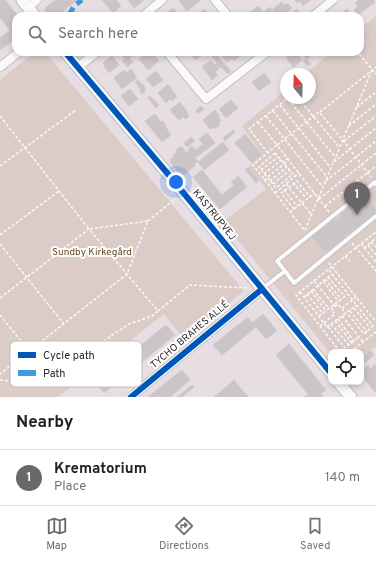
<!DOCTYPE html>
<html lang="en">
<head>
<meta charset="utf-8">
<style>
	:root { --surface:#fff; --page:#f2f2f2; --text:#202124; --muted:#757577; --line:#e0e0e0; --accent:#6a6869 }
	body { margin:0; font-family:Overpass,sans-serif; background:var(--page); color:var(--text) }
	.controls { position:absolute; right:12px; bottom:12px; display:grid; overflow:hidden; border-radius:8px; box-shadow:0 2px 6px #0003 }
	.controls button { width:36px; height:36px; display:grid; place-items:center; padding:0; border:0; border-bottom:1px solid var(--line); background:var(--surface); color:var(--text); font:20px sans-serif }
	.compass { position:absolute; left:280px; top:68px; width:36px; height:36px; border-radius:50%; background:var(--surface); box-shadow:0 2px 6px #0003; rotate:341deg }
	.you { position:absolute; left:176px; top:182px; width:14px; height:14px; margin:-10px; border:3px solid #fff; border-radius:50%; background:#1a73e8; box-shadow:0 0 0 6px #1a73e833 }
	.badge { display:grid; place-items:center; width:26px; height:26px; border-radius:50%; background:var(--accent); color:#fff; font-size:13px; font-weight:700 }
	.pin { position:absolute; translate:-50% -33px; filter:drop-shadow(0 1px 2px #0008) }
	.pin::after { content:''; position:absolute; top:21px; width:14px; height:12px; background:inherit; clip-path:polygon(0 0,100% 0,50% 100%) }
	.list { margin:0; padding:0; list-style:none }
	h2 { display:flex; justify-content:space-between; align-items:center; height:52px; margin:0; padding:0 16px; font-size:17px }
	h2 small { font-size:13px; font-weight:400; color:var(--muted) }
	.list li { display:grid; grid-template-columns:26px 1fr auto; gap:12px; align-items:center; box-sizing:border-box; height:56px; padding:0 16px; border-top:1px solid var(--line) }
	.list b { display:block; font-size:15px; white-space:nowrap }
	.list p { margin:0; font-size:13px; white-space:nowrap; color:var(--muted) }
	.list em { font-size:13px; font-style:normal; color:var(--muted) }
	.icon { flex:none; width:22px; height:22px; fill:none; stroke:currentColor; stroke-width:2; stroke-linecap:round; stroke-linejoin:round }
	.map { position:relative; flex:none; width:376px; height:397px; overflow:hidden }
	.search { position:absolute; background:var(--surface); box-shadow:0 2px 6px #0003; left:12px; right:12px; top:12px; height:44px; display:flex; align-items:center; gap:10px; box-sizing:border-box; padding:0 14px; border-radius:12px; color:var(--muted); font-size:15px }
	.sheet { height:108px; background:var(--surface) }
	nav { display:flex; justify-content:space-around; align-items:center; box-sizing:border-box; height:56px; border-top:1px solid var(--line); background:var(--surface); font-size:11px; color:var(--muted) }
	nav a { display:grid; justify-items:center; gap:2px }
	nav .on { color:var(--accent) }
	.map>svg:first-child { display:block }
	.cemetery { fill:#dbccc8 }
	.building { fill:#cbc5c8; stroke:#d1cacd }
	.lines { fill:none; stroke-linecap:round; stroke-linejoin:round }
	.lane-casing { stroke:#c0bfc0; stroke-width:6 }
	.street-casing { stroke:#c0bfc0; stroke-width:10 }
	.secondary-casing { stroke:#c0bfc0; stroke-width:13 }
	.path { stroke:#fbfafb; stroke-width:1.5; stroke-dasharray:3 2; stroke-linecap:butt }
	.lane { stroke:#fbfafb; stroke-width:4 }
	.street { stroke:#fbfafb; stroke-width:8 }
	.secondary { stroke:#fbfafb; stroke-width:11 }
	.quiet { stroke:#3d9ce0; stroke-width:5; stroke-dasharray:10 5; stroke-linecap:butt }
	.cycleway-casing { stroke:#fff; stroke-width:8 }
	.cycleway { stroke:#0057b8; stroke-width:6 }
	.labels { text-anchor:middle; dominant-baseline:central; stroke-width:4; stroke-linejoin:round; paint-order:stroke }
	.street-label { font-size:10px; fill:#282828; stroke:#fff }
	.park-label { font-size:10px; fill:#5f481e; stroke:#fff }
	.key { fill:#fff; stroke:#bebebe; stroke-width:1 }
	.key-label { font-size:11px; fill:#282828 }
</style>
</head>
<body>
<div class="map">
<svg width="376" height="397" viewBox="0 0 376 397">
	<rect width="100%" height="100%" fill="#e6dee2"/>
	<!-- cemetery -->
	<path class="cemetery" d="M376,16V346L361,357V352H331V354L223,222L266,189L249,167L263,155L242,126L286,90V98H310V74H305L332,52H360V29Z
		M35,52H45L244,291L184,339L164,314L58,397H0V80Z"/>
	<!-- building -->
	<path class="building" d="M0,0H5L18,16H16V38L0,50V38L10,30L0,18Z
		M55,0H77L63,11L68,16H49L45,11V8Z
		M102,0H116L121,6L113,13Z
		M128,0H144L134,8Z
		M181,0H199L200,1L187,11L179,1Z
		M295,0H310L303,6L300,1L297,3Z
		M358,0H374L375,2L358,15L354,10L358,6L355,3Z
		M281,2L285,5L287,3L292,8L283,16H278L272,10Z
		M258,6L263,12L258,16H252L249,13Z
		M270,7L272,10L270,12L273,16H268L264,12Z
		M173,8L179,16H163Z
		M205,9L208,14L205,16H196Z
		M297,9L301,14L299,16H292L290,14Z
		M347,9L352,16H342L340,14Z
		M120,52H135L136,53L129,59L133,62L127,67L122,61L125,59Z
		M141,52H152L159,61L148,70L139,59L142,56L140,53Z
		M189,52H203L204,53L196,60Z
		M223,52H234L239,57L234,61L232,59L227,62L220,54Z
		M293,52H296L302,60L293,67L287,59V56Z
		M309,52L312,55L307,59L311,64L307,66L303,61L306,58L304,56Z
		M215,53L231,71L228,74L221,67L215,72L218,75L212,80L202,67L211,60L215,65L217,63L212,57Z
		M112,56L119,65L109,73L104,66V62Z
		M131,69L137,78L122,89L114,78L124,70L126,73Z
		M156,71L163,80L153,87L146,79Z
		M264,73L271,82L259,91L252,82Z
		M138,80L145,87V92L142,94L140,92L141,90L135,82Z
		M168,84L171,88V89L177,96L172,101L170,99L166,103L158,93Z
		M130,89L138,99L129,106L121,96Z
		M150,96L159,105L156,108L148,98Z
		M231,100L238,108L226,118L219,109Z
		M180,102L188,113L187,114L189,116L185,119L183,117L179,120L170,110Z
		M201,106L204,109L198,114L196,110Z
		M215,110L220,116L218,117L221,121L218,123L220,125L215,129L214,127L210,129L203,120Z
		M155,114L161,122L163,121L166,125L165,126L171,135L162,142L145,121Z
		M233,130L235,132L225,141L223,138Z
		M207,133L215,143L195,158L198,161L194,164L195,166L182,176L179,172H178L170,162L171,159L174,157L173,155L177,152L176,150L181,146L187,153L189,151L188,149L192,146L195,150L203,144L199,139Z
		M245,134L262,155L252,163L235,143Z
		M191,137L195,141L187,147L184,143Z
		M223,142L229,150L204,170L198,162Z
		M248,167L259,180L256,183L245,170Z
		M202,170L222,195L234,185L231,182L238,176L247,187L220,209L193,177Z
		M364,196L369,202L371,200L373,202L371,204L376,210V212L354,230L353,229L345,235L334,222L342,216L341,214Z
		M333,220L346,236L325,253L312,237Z
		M263,314L277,331L266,339L256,327L222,355L213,345L248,317L252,323Z
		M166,325L175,335L104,393L95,382Z
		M289,344L326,390L321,394L323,397H304L308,394L276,355Z
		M370,350L374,355L362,365L361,358Z
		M376,364V391L375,392L361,375V371L368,365L370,369Z
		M182,370L190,380L170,397H148Z
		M234,380L248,397H214Z
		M192,385L194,387L182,397H177Z"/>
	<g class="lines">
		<!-- lane casing -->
		<g class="lane-casing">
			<path id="lane" d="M285,271L277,261L375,182L376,184
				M263,288L285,271L294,283L376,216"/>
		</g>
		<!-- street casing -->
		<g class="street-casing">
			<path id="street" d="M215,0L228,16
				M29,7L37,0
				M143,16L162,0
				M313,16L333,0
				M167,52L206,99L267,52
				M0,67L19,52
				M78,67L97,52
				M131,397L262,289"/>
		</g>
		<!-- secondary casing -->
		<g class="secondary-casing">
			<path id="secondary" d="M22,0L35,16
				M65,52L168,174L331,373
				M338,382L351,397"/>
		</g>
		<!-- path -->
		<path class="path" d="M359,54L376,74
			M298,98L339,147
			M288,99L335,157
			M280,105L330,167
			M357,107L376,92
			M273,111L327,177
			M320,112L376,67
			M0,116L89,229L148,221L127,274L0,374
			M266,116L322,186
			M258,122L277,145L253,165L305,231
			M349,126L376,104
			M344,141L376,116
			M268,153L249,129L288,98
			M275,153L293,174L276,188L259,167Z
			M334,162L376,128
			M0,166L76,110
			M261,170L278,157
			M264,174L281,160
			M264,180L284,164L287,159
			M270,181L287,167
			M326,181L376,141
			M293,183L306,198
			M273,184L290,170
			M286,184L311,214
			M284,190L297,206
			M275,193L299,173
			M319,199L376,153
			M325,206L376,166
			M294,209L281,193L297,181L310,197
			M290,212L315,193
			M329,212L277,145L319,112L342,139L371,177
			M148,221L176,198
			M305,230L372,70
			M0,235L59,191
			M371,242L376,247
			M352,243L376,271
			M0,244L64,324
			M361,244L376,262
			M368,245L376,255
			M364,248L376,238
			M345,256L350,261
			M329,263L376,322
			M329,270L373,326L364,334L347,313
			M328,277L345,297
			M325,279L341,299
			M314,281L335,306
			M323,281L339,302
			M313,289L329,309
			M311,291L326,311
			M300,292L327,327L329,328L345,348L359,337
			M307,294L323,314
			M304,297L332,274
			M0,298L89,229L158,311L190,285L248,288
			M342,308L356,297
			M354,308L370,328
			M350,311L367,332
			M0,315L29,351
			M319,316L348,294
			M342,316L363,342
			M338,319L354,341
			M335,321L352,343
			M331,324L349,345
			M320,326L335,314L331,310L338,304L346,313
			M327,327L357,305
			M340,352L296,295L376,232
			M350,352L376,332
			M0,380L18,382L45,380L129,324L152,316L158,311"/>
		<!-- lane -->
		<use href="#lane" class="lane"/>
		<!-- street -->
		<use href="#street" class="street"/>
		<!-- secondary -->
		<use href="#secondary" class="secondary"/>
		<!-- quiet -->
		<path class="quiet" d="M72,16L70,13L74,6L82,0"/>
		<!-- cycleway casing -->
		<g class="cycleway-casing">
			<path id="cycleway" d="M65,52L168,174L331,373
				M131,397L262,289"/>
		</g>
		<!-- cycleway -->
		<use href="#cycleway" class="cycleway"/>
	</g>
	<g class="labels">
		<!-- street labels -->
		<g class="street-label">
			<text transform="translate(214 215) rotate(51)">KASTRUPVEJ</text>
			<text transform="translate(190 335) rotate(-40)">TYCHO BRAHES ALLÉ</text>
		</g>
		<!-- park labels -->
		<g class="park-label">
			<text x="92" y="252">Sundby Kirkegård</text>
		</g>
	</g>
	<!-- legend -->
	<rect x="10" y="341" width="132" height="46" rx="6" class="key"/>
	<rect x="18" y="352" width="18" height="6" fill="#0057b8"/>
	<rect x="18" y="370" width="18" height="6" fill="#3d9ce0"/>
	<g class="key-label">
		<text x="43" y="359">Cycle path</text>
		<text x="43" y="377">Path</text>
	</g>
</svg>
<div class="controls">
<button><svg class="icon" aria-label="locate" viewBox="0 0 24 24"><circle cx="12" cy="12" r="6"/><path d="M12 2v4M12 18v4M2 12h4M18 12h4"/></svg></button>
</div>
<svg class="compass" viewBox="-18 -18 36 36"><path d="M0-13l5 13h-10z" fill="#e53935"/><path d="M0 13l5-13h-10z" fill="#757577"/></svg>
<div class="you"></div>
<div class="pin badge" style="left:357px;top:215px">1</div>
<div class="search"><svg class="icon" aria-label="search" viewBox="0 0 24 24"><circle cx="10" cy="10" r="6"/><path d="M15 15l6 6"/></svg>Search here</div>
</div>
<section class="sheet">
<h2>Nearby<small></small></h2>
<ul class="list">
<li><span class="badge">1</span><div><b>Krematorium</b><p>Place</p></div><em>140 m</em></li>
</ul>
</section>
<nav>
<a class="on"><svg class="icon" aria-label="map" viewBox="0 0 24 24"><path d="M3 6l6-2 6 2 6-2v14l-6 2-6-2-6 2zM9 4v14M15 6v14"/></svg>Map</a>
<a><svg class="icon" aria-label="directions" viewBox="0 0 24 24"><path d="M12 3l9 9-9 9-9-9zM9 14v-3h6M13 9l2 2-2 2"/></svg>Directions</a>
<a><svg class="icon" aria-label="saved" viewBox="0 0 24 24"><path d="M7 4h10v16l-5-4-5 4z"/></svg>Saved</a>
</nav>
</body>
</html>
